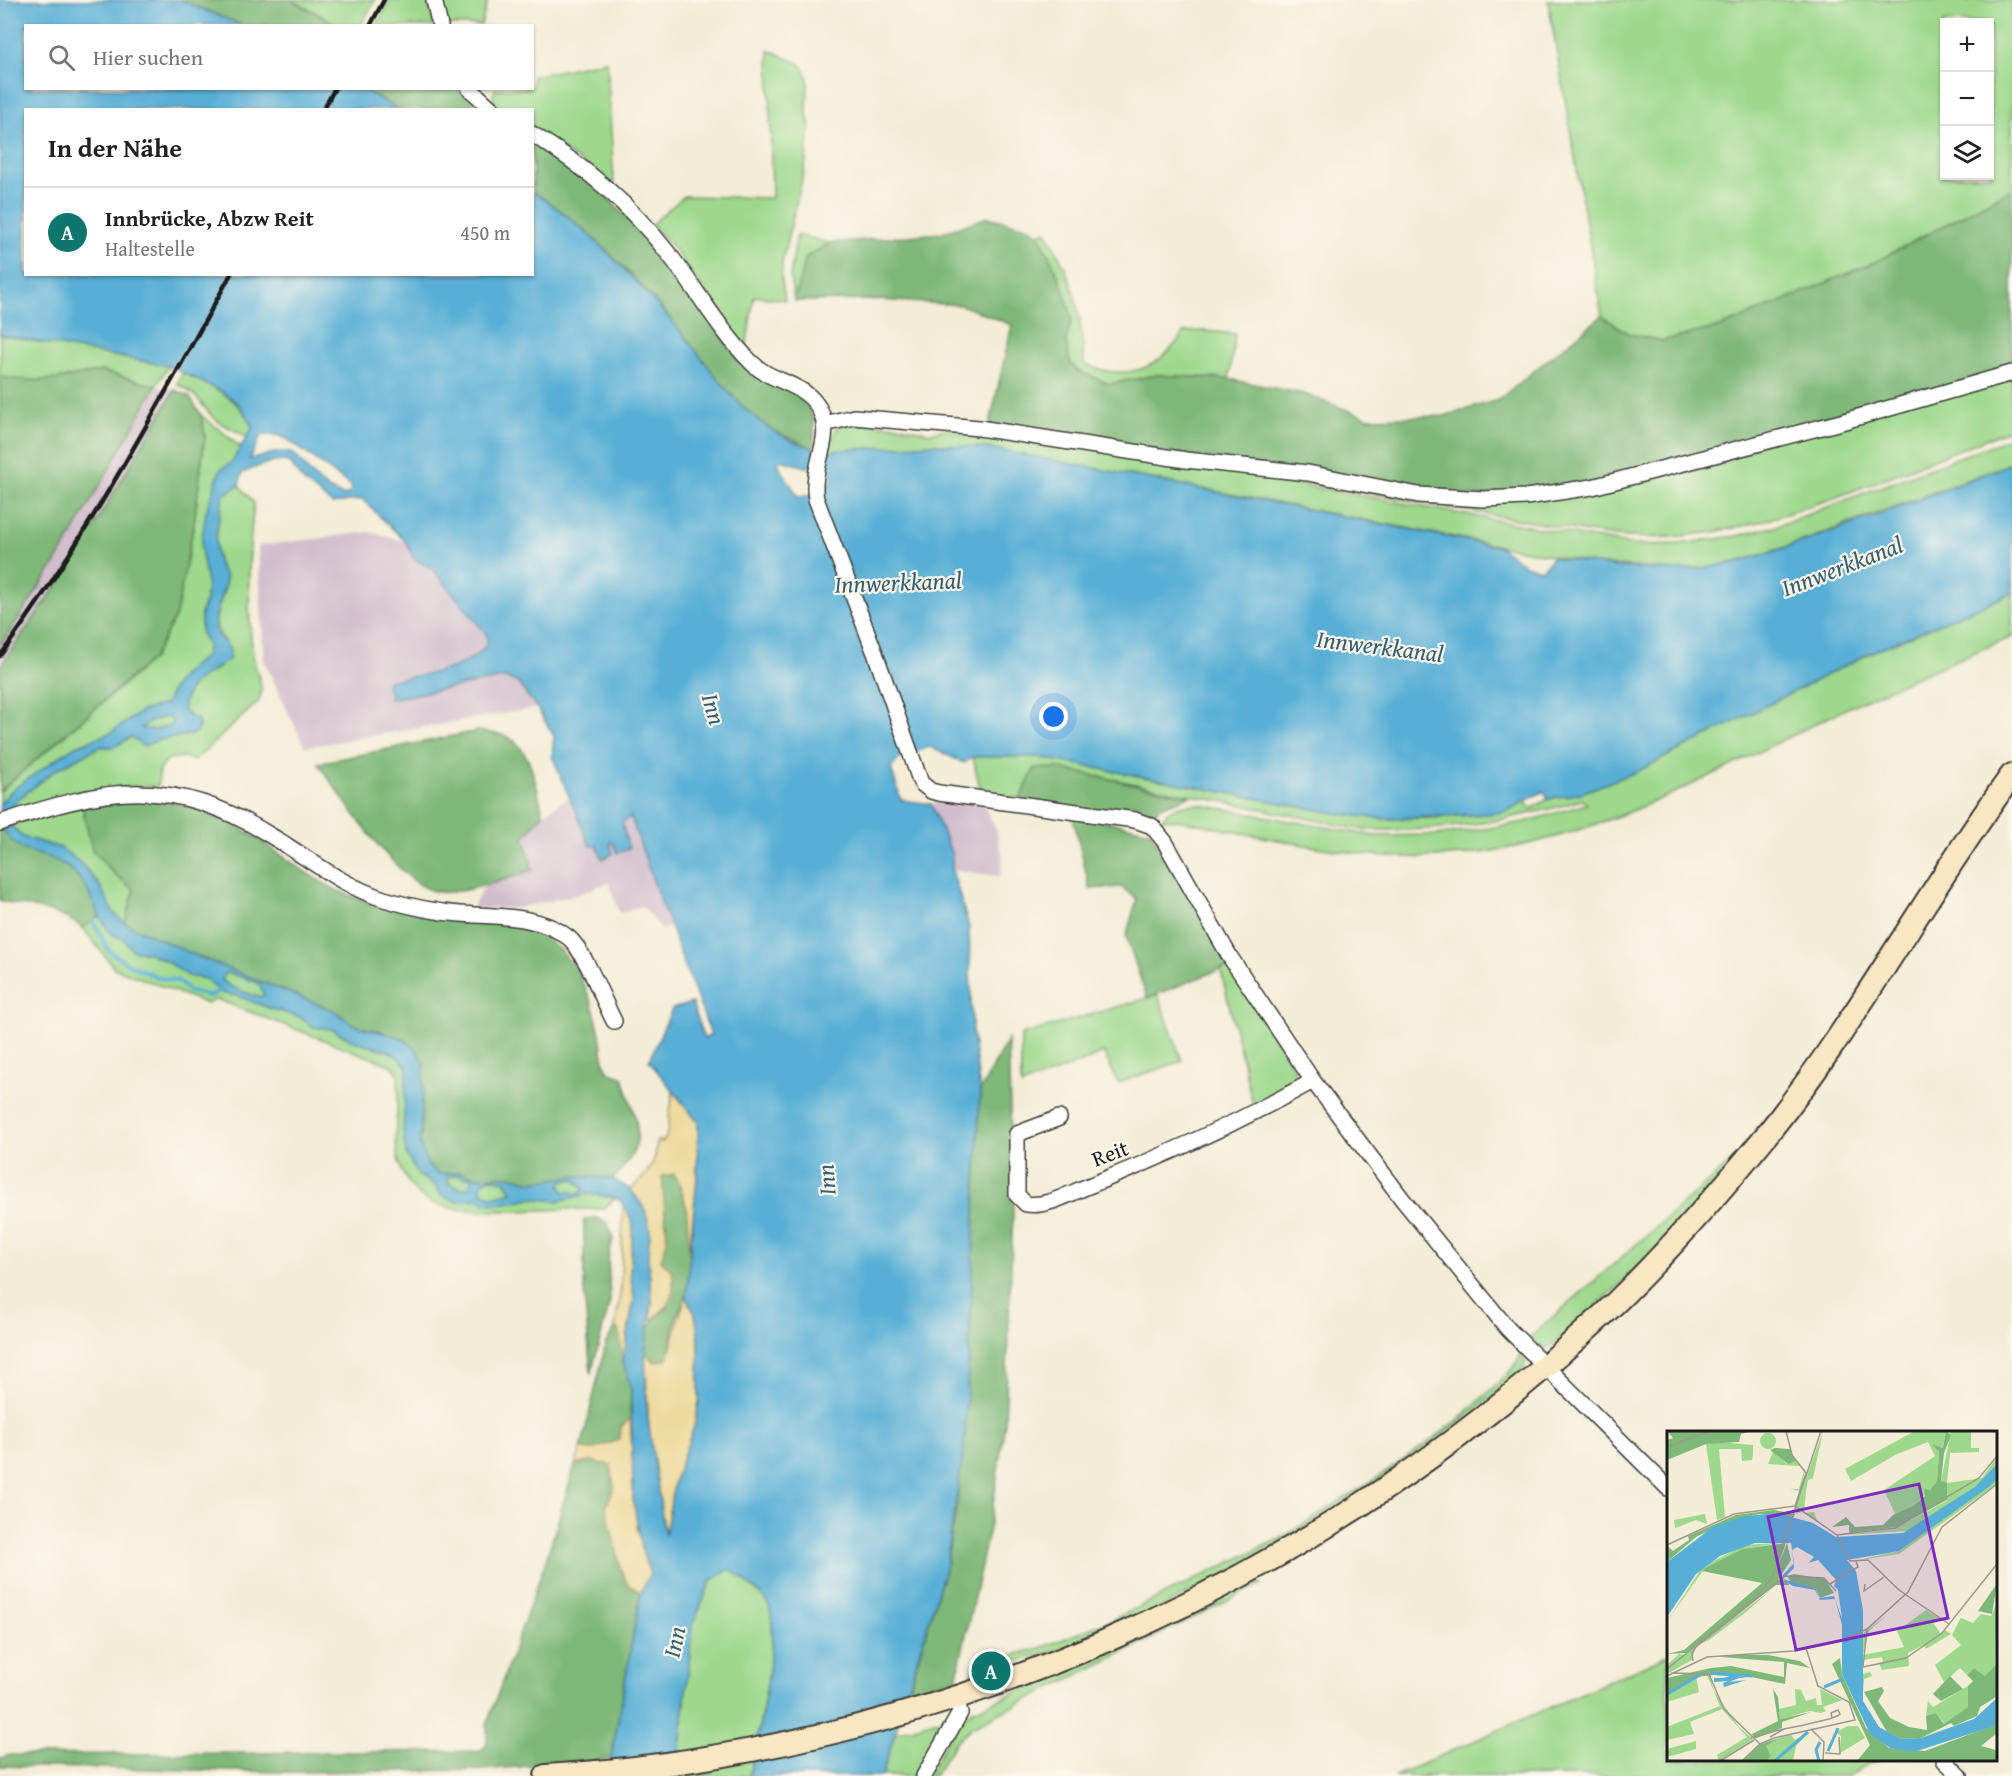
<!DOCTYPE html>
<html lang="de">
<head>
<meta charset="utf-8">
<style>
	:root { --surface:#fff; --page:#f6f6f6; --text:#222; --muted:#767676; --line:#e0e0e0; --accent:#0f766e }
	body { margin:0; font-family:"Gentium Book Plus",serif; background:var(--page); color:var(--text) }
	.controls { position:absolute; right:18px; top:18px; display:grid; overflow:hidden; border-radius:0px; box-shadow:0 2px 4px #0004 }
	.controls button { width:54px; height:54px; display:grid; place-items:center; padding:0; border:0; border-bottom:2px solid var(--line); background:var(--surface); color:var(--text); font:30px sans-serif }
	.you { position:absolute; left:1054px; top:717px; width:21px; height:21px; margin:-15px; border:4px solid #fff; border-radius:50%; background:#1a73e8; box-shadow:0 0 0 9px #1a73e833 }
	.badge { display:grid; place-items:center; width:39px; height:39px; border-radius:50%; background:var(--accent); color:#fff; font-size:20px; font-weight:700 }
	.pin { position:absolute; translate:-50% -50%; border:3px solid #fff; box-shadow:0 2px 6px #0006 }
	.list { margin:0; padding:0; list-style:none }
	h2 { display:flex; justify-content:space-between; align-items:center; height:78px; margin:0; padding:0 24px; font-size:26px }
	h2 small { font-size:20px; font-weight:400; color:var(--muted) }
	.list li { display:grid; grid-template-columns:39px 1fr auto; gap:18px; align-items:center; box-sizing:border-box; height:90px; padding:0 24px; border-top:2px solid var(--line) }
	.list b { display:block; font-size:22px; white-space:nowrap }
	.list p { margin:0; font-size:20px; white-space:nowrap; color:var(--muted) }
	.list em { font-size:20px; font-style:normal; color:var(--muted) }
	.icon { flex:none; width:33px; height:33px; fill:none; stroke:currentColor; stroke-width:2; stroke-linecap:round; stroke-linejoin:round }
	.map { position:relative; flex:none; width:2012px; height:1776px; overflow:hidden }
	.search { position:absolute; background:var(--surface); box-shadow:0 2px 4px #0004; left:24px; top:24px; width:510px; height:66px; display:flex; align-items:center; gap:15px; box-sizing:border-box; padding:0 21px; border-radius:0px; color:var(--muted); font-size:22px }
	.panel { position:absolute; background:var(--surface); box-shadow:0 2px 4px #0004; left:24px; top:108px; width:510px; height:168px; border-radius:0px }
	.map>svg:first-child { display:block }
	.industrial { fill:#d1bdcc }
	.green { fill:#9dd88c; stroke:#5c7a54; stroke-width:1.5; fill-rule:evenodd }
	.forest { fill:#7eb878; stroke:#4d6a4a; stroke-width:1.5 }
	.sand { fill:#eeda9e; stroke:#857b5d; stroke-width:1.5 }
	.water { fill:#58afd5; stroke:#3a6678; stroke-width:1.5; fill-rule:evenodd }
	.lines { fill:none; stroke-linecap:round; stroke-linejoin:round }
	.stream { stroke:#58afd5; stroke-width:4.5 }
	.street-casing { stroke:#3c3b38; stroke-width:18 }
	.secondary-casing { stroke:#3c3b38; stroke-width:26 }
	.street { stroke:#fff; stroke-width:15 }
	.secondary { stroke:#f9e7c3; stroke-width:22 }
	.rail { stroke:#1c1c1c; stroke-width:4.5 }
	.labels { text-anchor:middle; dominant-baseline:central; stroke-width:4.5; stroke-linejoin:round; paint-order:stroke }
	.street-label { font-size:22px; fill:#1c1c1c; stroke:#fbf7ec }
	.water-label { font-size:24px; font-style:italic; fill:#375e6f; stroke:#fbf7ec }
	.inset-river { fill:none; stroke:#58afd5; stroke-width:3 }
	.inset-road { fill:none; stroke:#9d998c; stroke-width:1.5 }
	.view { fill:#7b2cbf; fill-opacity:0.15; stroke:#7b2cbf; stroke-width:3 }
	.inset-edge { fill:none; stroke:#1c1c1c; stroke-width:3 }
</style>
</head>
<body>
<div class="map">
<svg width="2012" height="1776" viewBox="0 0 2012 1776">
	<rect width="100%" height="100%" fill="#fbf7ec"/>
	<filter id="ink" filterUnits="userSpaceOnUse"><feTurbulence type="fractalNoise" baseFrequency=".0167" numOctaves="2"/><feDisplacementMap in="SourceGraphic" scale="12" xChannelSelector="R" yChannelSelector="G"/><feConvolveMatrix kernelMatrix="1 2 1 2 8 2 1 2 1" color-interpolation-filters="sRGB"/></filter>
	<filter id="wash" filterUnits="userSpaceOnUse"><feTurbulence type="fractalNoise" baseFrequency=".008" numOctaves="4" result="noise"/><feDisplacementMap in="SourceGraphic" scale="24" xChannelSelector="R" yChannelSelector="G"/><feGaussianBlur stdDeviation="1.35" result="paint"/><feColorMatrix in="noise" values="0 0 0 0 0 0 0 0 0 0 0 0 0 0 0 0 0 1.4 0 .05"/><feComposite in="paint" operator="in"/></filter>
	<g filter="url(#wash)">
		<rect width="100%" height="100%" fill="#f3ecd6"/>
		<!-- industrial -->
		<path class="industrial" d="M156,386L175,390L71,565L0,667V646L58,559Z
			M369,532L406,542L409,550L419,563L433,569L486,634L487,644L478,656L465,664L387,681L390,699L505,678L517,682L537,708L305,747L264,661L258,546Z
			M568,798L589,845L613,841L622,831V823L631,817L669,927L662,930L642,906L619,913L609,882L579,894L517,908H472L484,887L533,870L524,837L543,814Z
			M945,799L983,804L996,830L1003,858L1000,876L952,870V855L931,804Z"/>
		<!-- green -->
		<path class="green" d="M291,0H375L361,25H339Z
			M390,0H428L434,26H376Z
			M439,0H488L481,25H446Z
			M1548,0H2012V189L1877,261L1723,326L1663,341L1629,334L1602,316ZM1944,22H1990V176H1944Z
			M769,50L801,64L808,78L807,113L810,128L805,167L783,258L781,277L785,300L754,296L746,349L674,249L651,225L684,196L772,198Z
			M607,61L614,185L533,129L532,110L501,109C494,104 490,97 496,89L532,88L533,76Z
			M1046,231C1074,281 1081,307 1084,364C1126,382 1160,370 1184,332L1206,331L1235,334L1229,379L1157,375L1109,384L1078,371L1070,362L1065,342L1072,317L1060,280L1039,234Z
			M797,235L830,243L806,257L794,301L790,275Z
			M0,335L169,366L156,386L102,371L49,381H25L0,377Z
			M183,372C210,386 241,397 252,428L247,438C239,431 231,429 222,424C202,412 203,396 177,384Z
			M2012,376V429C1967,446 1921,464 1876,482C1788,516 1701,547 1606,535L1277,477Z
			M201,415C210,423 237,442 241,449L232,462L220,470L201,547L207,583L206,600L201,612V633L208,645L206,656C188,669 173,682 166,704L142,711L110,733L74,747L12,790L0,804V791L153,659L176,615L194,523L205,436Z
			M849,423L901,426L931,433L945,429L1253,469L1274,480L1610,541L1635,545L1678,544L1737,536L1780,525L2012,437V463L1789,546L1744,560L1710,567L1676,570L1595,564L990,448L932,444L826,451L838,426Z
			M239,485L254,503C248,554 246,609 254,661C257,675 265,686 259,701L194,761L185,757L168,759L159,771L158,786C106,786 55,798 7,812L21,797L57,769L99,747H114L131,736L143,746L158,740L194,734L199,727L198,720L189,716L183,709C185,685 199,679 218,668L226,643C203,617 226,605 226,576C207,555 220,520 223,495Z
			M2012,593V637C1952,662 1892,686 1833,715C1706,777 1581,851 1435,857C1370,860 1306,845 1242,833C1216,828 1189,820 1162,819C1169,807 1182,805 1196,804L1375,836L1436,835L1490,828L1525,822L1587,804L1582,800C1510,821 1436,834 1360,829L1057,768L1020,799L981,793L973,757H1038L1334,813L1383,819L1437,818L1505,812L1525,801L1531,809L1548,799L1581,793L1636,772L1874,651Z
			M166,717L172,719V725L155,730L141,729L148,722Z
			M82,806L110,870L135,890L125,924L113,912L100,886L61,848L23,837L10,825Z
			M99,916L113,935L123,938L132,950L149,953L168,962L188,976L206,979L222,993L238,996L269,1008L303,1018L313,1027L332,1029L351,1040L388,1051L398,1057L407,1067V1095L418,1175L435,1185L442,1196L457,1202L477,1199L488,1204L505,1203L531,1198L557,1201L589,1194L616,1198L603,1209C559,1207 464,1219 429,1201C415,1195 405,1180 400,1166C391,1137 400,1104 398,1074L393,1066L216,999L207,1004L114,968L83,928Z
			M1229,966L1298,1075L1295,1086L1254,1109L1221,971Z
			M226,972L258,983L264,994L261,997C251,995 225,986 222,979Z
			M1158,995L1182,1061L1118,1083L1104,1053L1021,1086V1035Z
			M1741,1153C1681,1224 1620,1290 1548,1348L1538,1346L1528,1339Z
			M457,1175L471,1178L472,1182L469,1187L462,1189L448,1183V1177Z
			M491,1178L505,1181L512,1192L493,1197L481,1192L482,1182Z
			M565,1180H575L584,1189L580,1193L564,1192L560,1184Z
			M1519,1350L1526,1361L1522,1373C1401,1473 1266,1560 1123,1626C1075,1648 1021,1658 972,1676L974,1665L1040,1648L1112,1620L1287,1535L1388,1471L1457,1421L1508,1374L1519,1359Z
			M730,1569C739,1577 763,1593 768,1603C782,1632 756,1741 749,1776H677L693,1625L711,1580Z
			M1254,1578L1261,1584L972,1727L956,1741L934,1776H928L956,1724L971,1711L1022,1690L1036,1678Z
			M1668,1655V1760H1878L1848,1776H1395Z
			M947,1717L948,1721L919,1776H882L895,1733Z"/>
		<!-- forest -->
		<path class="forest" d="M180,0H291L339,25H242Z
			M362,89H460L467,98L482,109H398Z
			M532,141L584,175L656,246L739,359L793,392L806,403L814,420V448C797,440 775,434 760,422C724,396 701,357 673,322C637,278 581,221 533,192Z
			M2012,189V371L1609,481L1473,496L989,427L1012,325L961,305L878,300L794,301L806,257L830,243L941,233L988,217L1027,227L1039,234L1060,280L1072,317L1066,342L1070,362L1078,371L1109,384L1157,375L1229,379L1304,394L1369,418L1444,416L1498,400L1602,316L1629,334L1663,341L1723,326L1877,261Z
			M102,371L156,386L58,559L0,646V377C38,384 65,378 102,371Z
			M175,390L189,396L201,415L205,435L194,523L176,615L153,658L0,791V667L71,565Z
			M478,731C487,733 498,733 506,736C533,749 536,788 543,814L524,837L533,870C510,878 458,897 434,891C396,881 341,796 318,763Z
			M1035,768H1057L1190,796L1158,808L1151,820L1020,799Z
			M156,798C186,806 215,812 241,828C275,848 304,876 341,892C406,921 501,903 555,946C580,966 594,1004 600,1034C602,1044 602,1062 607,1069C611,1075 617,1075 623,1077C636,1124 652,1140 613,1179L575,1176L533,1182L508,1176L476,1177L462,1172L439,1174L428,1165L420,1147L424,1064L382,1031L363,1028L347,1021L335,1011L199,957L125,924L134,890L110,870L92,850L82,806Z
			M1072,814L1150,831L1229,966L1147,998L1126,936L1137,899L1121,887L1090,889Z
			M4,828L24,850L50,856L71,870L90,890L99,916L83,928C60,910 28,907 0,901V830Z
			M1008,1039L1013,1214L1005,1423L990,1524L957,1675L958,1685L906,1700L946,1565L957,1505L968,1377L980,1091Z
			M674,1174C691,1199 694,1268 686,1297C684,1305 678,1311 676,1319C672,1333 673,1344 667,1359L655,1362L645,1353C647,1328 648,1322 668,1307L660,1260L667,1241L662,1176Z
			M596,1218L608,1223L613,1239L608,1258L610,1301L591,1374L584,1291V1219Z
			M615,1328L619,1330L631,1390L630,1419L621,1427L620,1440L591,1450L581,1449L606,1343Z
			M592,1461L611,1464L614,1488L606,1507L628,1585L641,1592L611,1759L481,1770L287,1772L0,1766V1758L10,1755L481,1751L487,1744V1724L545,1563L575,1465Z"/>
		<!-- sand -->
		<path class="sand" d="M673,1091L698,1122L697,1178L689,1253C688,1227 689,1196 674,1174L662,1176L667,1241L661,1260L673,1272C674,1299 673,1303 651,1320L652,1301L648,1258L650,1230L645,1209L631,1190C647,1174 657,1164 657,1141L662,1142L666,1138Z
			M623,1203L633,1224L630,1272L634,1299L623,1361L619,1330L615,1328L621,1288Z
			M686,1297L695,1314L699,1339V1402L695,1424L675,1479L665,1537L650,1449L645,1353L655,1362L667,1359C675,1338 677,1318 686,1297Z
			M630,1419L637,1527L650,1574L641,1592L628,1585L621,1570L606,1507L614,1488L611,1465L592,1461L575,1465L581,1449L591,1450L620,1440L621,1427Z"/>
		<!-- water -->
		<path class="water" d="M0,0H180L242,25L26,26V88L362,89L398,109L26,110V274H532L533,192C585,224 629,273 670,319C719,374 745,435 826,451L932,444L990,448L1500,547L1525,565L1542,570L1552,557C1604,566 1658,575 1710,567C1745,562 1778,550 1811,539C1879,516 1945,489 2012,463V593L1874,651L1636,772L1581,793L1548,799L1544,791L1505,812L1487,814L1383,819L1334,813L1038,757H973L964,763L930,747L901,757L891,768L901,800L931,804L952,855V870L969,927L972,1030L980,1091L968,1377L964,1448L946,1565L882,1776H749C757,1741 782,1633 768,1603C763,1593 739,1577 730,1569L711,1580L693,1625L677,1776H608L641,1592L650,1574L643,1554L633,1500L631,1390L623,1361L634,1299L630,1272L633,1224L623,1203L616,1198L589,1194L557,1201L531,1198L505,1203L488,1204L477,1199L457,1202L442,1196L435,1185L418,1175L406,1154L403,1130L407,1067L398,1057L388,1051L351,1040L332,1029L313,1027L302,1018L269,1008L238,996L222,993L206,979L188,976L168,962L149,953L132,950C129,947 126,941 123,939C119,936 114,937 111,933C93,913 93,889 72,870C54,854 23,855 10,839C2,830 0,816 0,804L12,790L74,747L110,733L142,711L166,704C173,682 188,669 206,656L208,645L201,633V612L206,600L207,583L201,547L206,512L220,470L232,462L252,428L248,417L236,402L220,391L169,366L0,335ZM261,435H277L287,439L351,486V492L344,496L328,489L313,476L294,454C277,448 266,457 250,459ZM780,460L833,474L831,483L808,496L798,497L778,464ZM284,461L290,463L302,480L332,504L362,499L406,542L414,559L433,569L486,634L487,644C466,673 420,674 387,681L390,699L504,678L517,682L537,708L554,736L552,756L590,846L597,845L602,859L613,854L610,842H613L617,853L629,849L622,823L631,817C655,891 684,962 711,1035L704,1039L692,1003L672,1009L649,1061L698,1122L697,1178L686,1297L695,1314L699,1339V1402L695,1424L675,1479L665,1535L647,1413L645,1353L652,1301L648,1258L650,1230L645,1209L631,1190L613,1179L575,1176L533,1182L508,1176L476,1177L462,1172L439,1174L428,1165L420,1147L424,1064C414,1034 389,1035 363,1028C352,1025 344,1018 335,1011L199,957L126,924L113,912L100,886L82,864L61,848L23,837L10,825L7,812L21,797L57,769L99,747H114L131,737L143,746L158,740L194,734L199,727L198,720L189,716L183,709C186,681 208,674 229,660L230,650C227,644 219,638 216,631C211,617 226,592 226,576C207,556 220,520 223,495L239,485L242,473L267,463ZM166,717L172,719V725L155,730L141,728L149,722ZM226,972L258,983L264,994L261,997C251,995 225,986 222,979ZM457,1175L470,1178L472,1182L469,1187L462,1189L448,1183V1177ZM491,1178L506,1181L512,1192L493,1197L481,1192L482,1182ZM565,1180H576L584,1189L580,1193L564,1192L560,1184Z"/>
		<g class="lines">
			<!-- stream -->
			<path class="stream" d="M93,921L109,951L130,965L160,978L178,981L189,991L210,996L223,988"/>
		</g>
	</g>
	<g filter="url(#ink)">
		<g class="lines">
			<!-- street casing -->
			<g class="street-casing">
				<path id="street" d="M434,0L440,26
					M469,88L493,110
					M532,134C585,166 630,205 668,253C696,288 719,330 751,362C773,385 809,381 822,415C832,441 810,469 816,499L875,653L921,783L931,791L939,793L1135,820L1152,826L1165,842L1230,957L1313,1081L1403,1200L1508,1329L1668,1488
					M824,424L854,417L979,428L1186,460L1308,473L1418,495L1483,499L1526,497L1592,487L1841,422L2012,373
					M0,823C107,787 172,774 273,837C310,859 342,886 384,899C408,906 435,912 460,914C496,917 539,914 569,938C584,950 604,1002 614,1021
					M1059,1118L1017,1134V1195L1026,1204C1047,1208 1072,1192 1091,1185C1170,1154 1239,1122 1313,1081
					M1944,1760L1960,1776
					M924,1776L960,1713L957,1699"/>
			</g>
			<!-- secondary casing -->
			<g class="secondary-casing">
				<path id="secondary" d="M546,1776C931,1751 1295,1594 1581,1335C1646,1277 1704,1211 1759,1144C1854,1029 1924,895 2012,775"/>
			</g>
			<!-- street -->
			<use href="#street" class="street"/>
			<!-- secondary -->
			<use href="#secondary" class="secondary"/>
			<!-- rail -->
			<path class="rail" d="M370,26L384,0
				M323,110L335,88
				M0,656C88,536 159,404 231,274"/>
		</g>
	</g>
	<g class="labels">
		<!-- street labels -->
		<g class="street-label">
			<text transform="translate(1110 1153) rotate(-21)">Reit</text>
		</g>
		<!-- water labels -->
		<g class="water-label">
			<text transform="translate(1842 566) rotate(-21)">Innwerkkanal</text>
			<text transform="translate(898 582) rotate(-2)">Innwerkkanal</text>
			<text transform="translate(1380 646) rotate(7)">Innwerkkanal</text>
			<text transform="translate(714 709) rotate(74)">Inn</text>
			<text transform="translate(826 1180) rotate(-95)">Inn</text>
			<text transform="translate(674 1642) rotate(-78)">Inn</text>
		</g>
	</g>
	<!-- overview -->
	<g transform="translate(1667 1431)">
		<rect width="330" height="330" fill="#f3ecd6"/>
		<path d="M156,0L146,47L141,49L139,61L137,82L147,81L150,90L135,81L129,83V75ZM248,0H279L276,17L264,13L272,21L270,50L263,59H258L260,62L246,75L229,85L217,59L268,25L261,11L228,24L184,50L178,38ZM284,0H304V17H312V21L283,22L280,52L315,47L330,26V33L315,51L241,100L180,104L226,98L280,70V53L274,50ZM93 10a8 8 0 1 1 16 0a8 8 0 1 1-16 0ZM51,11L86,14V23L85,29L75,30L74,18H52L58,86L50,89L39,13ZM106,21L120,33L129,30L138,40L133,60L123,58H132L137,40L133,35L101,33ZM330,48V53L232,123L187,130L232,120ZM38,83L40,93L29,89L8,97L7,89ZM119,111L75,118L38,137L0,190L36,135L79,114ZM104,159L79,181L42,209L29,215L25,229L0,243V234L12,223L17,224ZM330,171L328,238L318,245L307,237L300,244L293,237L277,251L268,234L294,214L285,204L292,190L294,187L306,192L314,183L324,185ZM259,179L272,187L266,192L274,203L278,199L284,203L259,218L257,214L241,222L242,235L215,239L212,232L216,231L215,226L196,229V243L203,241L205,245L197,248V261L194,232L196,202L220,184L202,200L196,224L237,216L230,200ZM39,242L43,246L47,260L72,296L86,308L52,330L50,324L80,306L55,278L23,291L27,303L0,309V296L53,275ZM29,245L32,261L0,271V263ZM301,255V276L278,293L269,282L259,285L261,270L266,276ZM128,258L134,259L139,270L149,267L150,274H155L153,258L175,269L156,276L159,280L154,282L143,280L113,288L112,278L129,274ZM181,295H191L198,307L173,322L174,305L169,301ZM141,302L129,315L126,330H99L103,323L98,315L112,307L124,304L128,309ZM29,310V318L0,326V318Z" fill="#9dd88c"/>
		<path d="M0,0H86L74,3L72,11L39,13L0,29V9L6,7ZM279,0L284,4L277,22L274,50L280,52V69L230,96L182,102V94L165,96L179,86L188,96L216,94L226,84L246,75L258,65L257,58L263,59L270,50L272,21L264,13L276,17ZM108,17L123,18L129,30L121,33L103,19ZM107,79L128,83L127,86L92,83L55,93L29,106L0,131V115L6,120L22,109L21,105L69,84ZM119,112L110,137L120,112L124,129L111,149L120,150L122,154H109L19,222L0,223L17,219L95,152L35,140L38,137L75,118ZM127,143L158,148L167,162L153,167L149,158L125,153L120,145ZM330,153L325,183L311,180L329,154ZM59,224H101L133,230L143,237L120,232L118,253L65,242L28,246L0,263V247L44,237L64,235L117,246V231L54,226ZM173,227L175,243L199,297L222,317L258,320L330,293V302L314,315L329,319L330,330H190L203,314L165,233ZM330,233L329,266L313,276L310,285L287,295L284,292L254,307L234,308L220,301L197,261L215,256L217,260L211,270L223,287L242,296L260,299L259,285L269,282L277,293L301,276V255L306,250L300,244L307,237L318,245ZM283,245L296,258L274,270L266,263ZM106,258L111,266L113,288L144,281L115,291V297L87,308L85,303L111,290ZM112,307L99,315L104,325L99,330H75L94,313Z" fill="#7eb878"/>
		<path d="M330,33V48L323,55L232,120L180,129L189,140L196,179V270L212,296L234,308L254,307L307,288L330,267V293L324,296L247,321L223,317L203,303L175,243V194L168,168L153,169L148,159L126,155L113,147L127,132L124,112H88L53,125L29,143L0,186V131L47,95L79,85L110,82L146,92L169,106L236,102L309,55ZM130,116L147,126L141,132L151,129L169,149L167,155L171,159L175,188L167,165L152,167L149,158L116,148L127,137L125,119ZM62,243L79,247H72L62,251L79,249L57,256L56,252L61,250L47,251V247H56L63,245L47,244Z" fill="#58afd5" fill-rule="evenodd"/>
		<path class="inset-river" d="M43,242L85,245M157,256L176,248M0,263L33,244M161,320L171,297M108,330L141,301M152,330L149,319L153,311"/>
		<path class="inset-road" d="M119,0L125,24L139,42L128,75M0,16L43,0M170,104L228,97L312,47L330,25M170,104L183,130L201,129L232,159L282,193M0,114L67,83L128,75L170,104M163,153L191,136L189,130M198,153L197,160L217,146M200,198L196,236L239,227L275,202L330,133M26,230L25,222L29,216L118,145L157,147L169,160M0,238L88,167L105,147L154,0M4,242L42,243L57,278L93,313M0,245L40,226L127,220L174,210L200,198L241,161L275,96L330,53M144,298L157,311L156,330M103,306L117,298L137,294L162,288L165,287L170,285L173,283L171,279L164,282L165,287M84,307L116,298M158,322L173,323L172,306M53,330L87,309M75,330L93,313L107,307L188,289L182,271L151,255L139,217"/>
		<path class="view" d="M252,53L281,187L129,219L101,86Z"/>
		<rect width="330" height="330" class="inset-edge"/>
	</g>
</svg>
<div class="controls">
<button>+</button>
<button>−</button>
<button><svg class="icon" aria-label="layers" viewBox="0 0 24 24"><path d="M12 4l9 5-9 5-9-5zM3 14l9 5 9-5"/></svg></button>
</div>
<div class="you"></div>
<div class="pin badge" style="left:991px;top:1671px">A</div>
<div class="search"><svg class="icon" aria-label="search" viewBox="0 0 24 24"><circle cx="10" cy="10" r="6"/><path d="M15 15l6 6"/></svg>Hier suchen</div>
<section class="panel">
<h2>In der Nähe<small></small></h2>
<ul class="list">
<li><span class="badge">A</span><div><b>Innbrücke, Abzw Reit</b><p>Haltestelle</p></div><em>450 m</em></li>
</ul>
</section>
</div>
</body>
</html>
